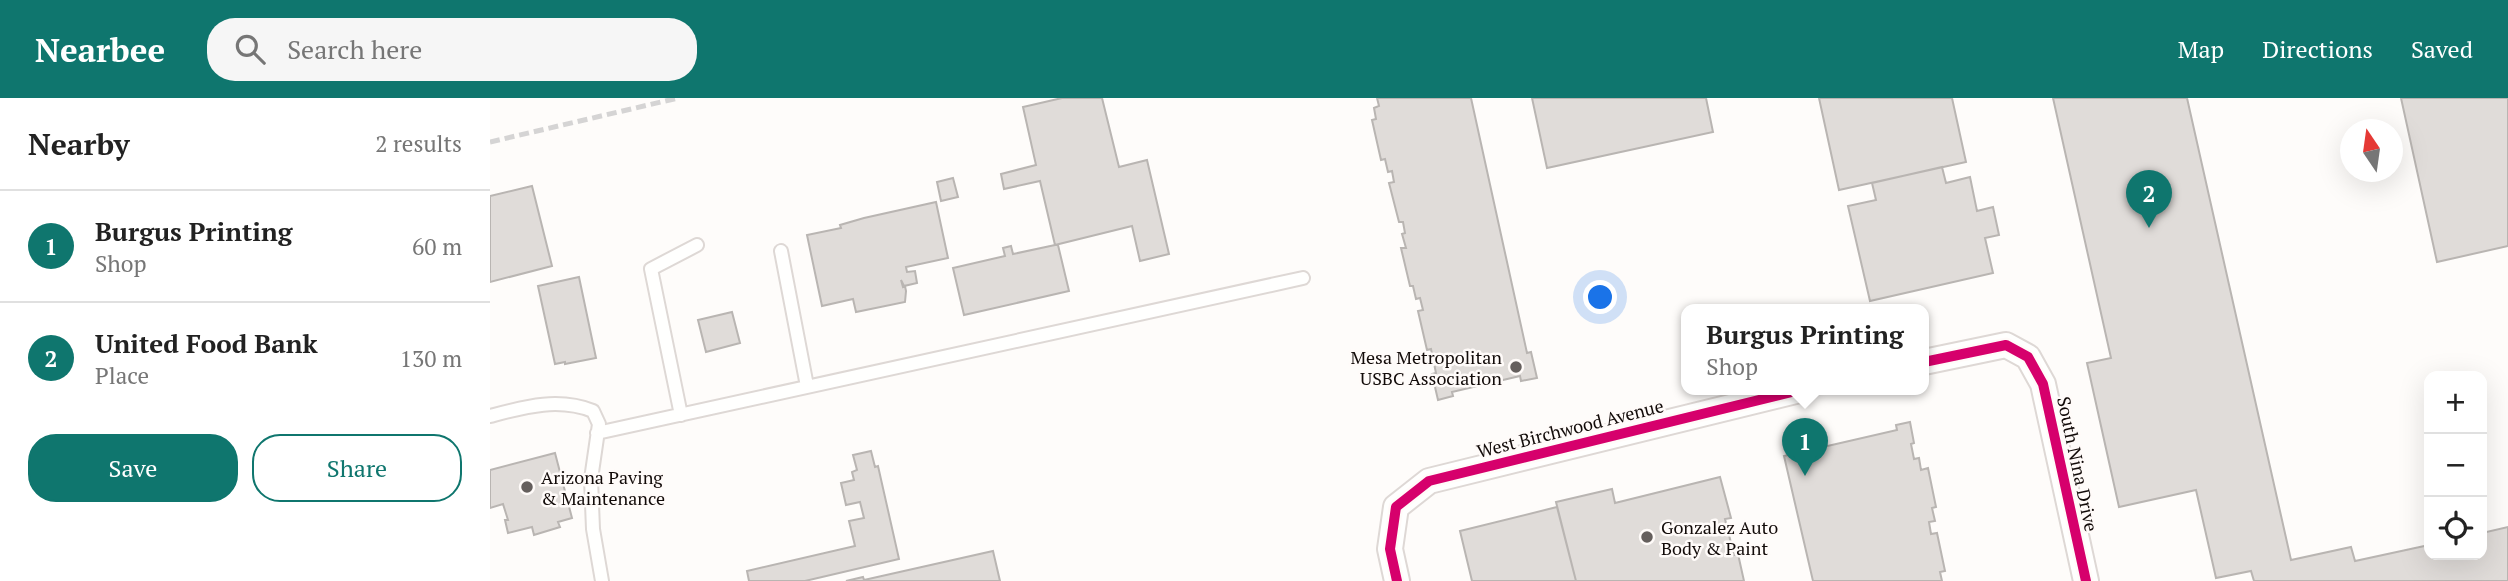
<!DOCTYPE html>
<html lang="en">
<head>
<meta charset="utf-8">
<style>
	:root { --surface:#fff; --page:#f6f6f6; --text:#222; --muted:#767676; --line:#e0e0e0; --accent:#0f766e }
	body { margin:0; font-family:"PT Serif",serif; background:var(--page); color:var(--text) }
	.controls { position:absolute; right:21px; bottom:21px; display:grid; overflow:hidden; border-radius:14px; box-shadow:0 7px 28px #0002 }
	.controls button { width:63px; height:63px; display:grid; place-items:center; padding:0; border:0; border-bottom:2px solid var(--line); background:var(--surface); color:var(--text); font:35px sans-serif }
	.compass { position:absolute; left:1850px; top:21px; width:63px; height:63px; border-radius:50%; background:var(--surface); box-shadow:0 7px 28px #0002; rotate:347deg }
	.you { position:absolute; left:1111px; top:200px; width:24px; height:24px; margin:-18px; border:5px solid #fff; border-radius:50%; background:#1a73e8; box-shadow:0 0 0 10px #1a73e833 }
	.badge { display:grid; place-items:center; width:46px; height:46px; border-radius:50%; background:var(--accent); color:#fff; font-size:23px; font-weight:700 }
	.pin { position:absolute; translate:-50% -58px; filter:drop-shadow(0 2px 4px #0008) }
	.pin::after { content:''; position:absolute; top:37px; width:24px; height:21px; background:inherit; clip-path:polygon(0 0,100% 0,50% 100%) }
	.popup { position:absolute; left:1191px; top:206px; width:248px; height:91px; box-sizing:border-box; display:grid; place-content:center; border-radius:14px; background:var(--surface); filter:drop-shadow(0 2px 5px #0005); font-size:23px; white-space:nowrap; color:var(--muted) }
	.popup b { font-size:26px; color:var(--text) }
	.popup::after { content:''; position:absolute; left:50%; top:100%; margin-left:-14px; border:14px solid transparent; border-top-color:var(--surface) }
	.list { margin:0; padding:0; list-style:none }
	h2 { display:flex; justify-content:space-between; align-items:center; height:91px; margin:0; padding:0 28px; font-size:30px }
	h2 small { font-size:23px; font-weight:400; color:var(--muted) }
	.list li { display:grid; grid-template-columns:46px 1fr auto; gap:21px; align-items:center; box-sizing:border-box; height:112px; padding:0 28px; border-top:2px solid var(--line) }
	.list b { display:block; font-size:26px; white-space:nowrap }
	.list p { margin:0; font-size:23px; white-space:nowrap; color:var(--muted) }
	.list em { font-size:23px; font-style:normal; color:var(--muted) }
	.actions { display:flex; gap:14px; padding:21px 28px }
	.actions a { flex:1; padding:16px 0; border:2px solid var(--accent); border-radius:28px; text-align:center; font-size:24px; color:var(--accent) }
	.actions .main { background:var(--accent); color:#fff }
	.icon { flex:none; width:38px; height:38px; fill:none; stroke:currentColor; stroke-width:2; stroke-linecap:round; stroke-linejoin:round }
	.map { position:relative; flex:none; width:2018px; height:483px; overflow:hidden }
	header { display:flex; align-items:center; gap:42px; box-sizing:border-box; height:98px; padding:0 35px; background:var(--accent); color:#fff }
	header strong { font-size:33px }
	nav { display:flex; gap:38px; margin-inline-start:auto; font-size:24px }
	.search { width:490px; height:63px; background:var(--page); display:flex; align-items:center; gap:18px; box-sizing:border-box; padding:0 24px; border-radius:28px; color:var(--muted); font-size:26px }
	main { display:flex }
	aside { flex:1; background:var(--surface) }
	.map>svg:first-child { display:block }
	.building { fill:#e0dcd9; stroke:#b9b5b2; stroke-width:2 }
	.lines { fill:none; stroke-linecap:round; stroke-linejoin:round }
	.service-casing { stroke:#ded8d5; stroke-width:16 }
	.minor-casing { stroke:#ded8d5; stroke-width:28 }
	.service { stroke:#fffffe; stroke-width:12 }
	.minor { stroke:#fffffe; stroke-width:24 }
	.rail { stroke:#d5d4d4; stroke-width:5; stroke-dasharray:10 5; stroke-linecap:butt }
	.cycleway-casing { stroke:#fffbf9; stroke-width:15 }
	.cycleway { stroke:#d6006c; stroke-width:10 }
	.poi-dot { fill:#655f5d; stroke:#fffbf9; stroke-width:2.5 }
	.labels { text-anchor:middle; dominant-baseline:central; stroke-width:5; stroke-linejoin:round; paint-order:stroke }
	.poi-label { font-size:18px; fill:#120b09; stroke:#fffbf9; text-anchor:start }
	.street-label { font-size:18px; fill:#120b09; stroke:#fffbf9 }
</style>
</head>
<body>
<header>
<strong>Nearbee</strong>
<div class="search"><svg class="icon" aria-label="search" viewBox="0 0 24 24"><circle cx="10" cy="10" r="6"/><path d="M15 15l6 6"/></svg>Search here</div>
<nav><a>Map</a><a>Directions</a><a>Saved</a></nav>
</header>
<main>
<aside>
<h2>Nearby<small>2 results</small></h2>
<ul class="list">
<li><span class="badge">1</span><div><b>Burgus Printing</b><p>Shop</p></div><em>60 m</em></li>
<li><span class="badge">2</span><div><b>United Food Bank</b><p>Place</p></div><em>130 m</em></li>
</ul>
<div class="actions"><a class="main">Save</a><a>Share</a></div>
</aside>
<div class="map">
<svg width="2018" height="483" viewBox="0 0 2018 483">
	<rect width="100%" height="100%" fill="#fefcfa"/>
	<!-- building -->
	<path class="building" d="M572,0H612L629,69L657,62L679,156L650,163L642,128L565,147L550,83L514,91L511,76L546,67L533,9Z
		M887,0H981L1037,255L1041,254L1047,280L1031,283L1030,278L962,294L963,298L948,302L942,276L946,275L941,251L937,252L928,213L933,212L930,200L926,201L923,188H920L911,150H916L912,136L915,135L913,124H909L899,85L904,84L902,73L898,74L895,61L891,62L882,22L886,21L884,10L889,8Z
		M1042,0H1216L1223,34L1057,70Z
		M1329,0H1462L1476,64L1349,92Z
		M1563,0H1697L1801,462L1861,449L1865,463L1939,447V457H1992V435L2018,429V483H1764L1761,473L1726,480L1706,392L1629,409L1597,265L1621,260Z
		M1911,0H2018V148L1947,164Z
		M1452,69L1456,85L1480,79L1487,113L1503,109L1509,137L1495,140L1503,175L1380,203L1358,108L1386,102L1382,85Z
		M463,80L468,99L451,103L447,84Z
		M42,88L62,168L0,184V98Z
		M446,104L458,160L416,169L417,174L425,173L427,185L414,188L411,182L413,189L415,188L416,193L415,204L366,214L363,201L332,208L317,137L351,130L350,127L374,120Z
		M565,147H568L579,193L474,217L463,170L515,158L513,150L521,148L523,156Z
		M89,179L106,260L75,266V264L65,266L48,188Z
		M242,214L250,245L216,254L208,222Z
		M1420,324L1424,345L1421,346L1424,361L1429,360L1431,372L1438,370L1446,409L1442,410L1445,423L1439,424L1441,436L1447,435L1455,473L1450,474L1452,483H1323L1294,358L1407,332L1406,327Z
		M381,353L385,369L388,368L409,461L315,483H259L257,473L365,448L359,423L374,420L370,404L356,407L351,385L364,382L362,374L367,372L363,357Z
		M65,355L82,420L68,424L70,429L44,437L42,429L18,435L15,422H18L13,406L0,410V372Z
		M1230,379L1241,420L1235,421L1244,457L1248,456L1254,483H1086L1066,404L1122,391L1125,405Z
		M1067,409L1086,483H982L970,433Z
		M503,453L510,483H356L373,479L374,482Z"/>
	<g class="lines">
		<!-- service casing -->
		<g class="service-casing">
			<path id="service" d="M291,153L317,288
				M191,317L161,171L207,147
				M0,318C34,309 68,299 103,313L109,326L101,381L103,431L112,483
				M107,335L813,180"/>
		</g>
		<!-- minor casing -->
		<g class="minor-casing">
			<path id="minor" d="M1434,264L1516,247L1538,259L1553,286L1596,483
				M907,483L900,451L906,409L939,383L1310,292"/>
		</g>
		<!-- service -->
		<use href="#service" class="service"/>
		<!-- minor -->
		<use href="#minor" class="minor"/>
		<!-- rail -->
		<path class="rail" d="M0,44L188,0"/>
		<!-- cycleway casing -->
		<g class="cycleway-casing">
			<path id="cycleway" d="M1434,264L1516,247L1538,259L1553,286L1596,483
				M907,483L900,451L906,409L939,383L1310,292"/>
		</g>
		<!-- cycleway -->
		<use href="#cycleway" class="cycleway"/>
	</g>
	<!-- markers -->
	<g class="poi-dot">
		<circle cx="1026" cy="269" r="7"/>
		<circle cx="37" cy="389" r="7"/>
		<circle cx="1157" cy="439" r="7"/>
	</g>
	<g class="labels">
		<!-- poi labels -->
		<g class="poi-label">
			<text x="1012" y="259" text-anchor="end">Mesa Metropolitan<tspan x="1012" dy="21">USBC Association</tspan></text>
			<text x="51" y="379">Arizona Paving<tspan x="51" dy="21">&amp; Maintenance</tspan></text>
			<text x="1171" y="429">Gonzalez Auto<tspan x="1171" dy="21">Body &amp; Paint</tspan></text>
		</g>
		<!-- street labels -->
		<g class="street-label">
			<text transform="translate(1080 330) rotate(-14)">West Birchwood Avenue</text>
			<text transform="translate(1588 366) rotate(78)">South Nina Drive</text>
		</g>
	</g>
</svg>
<div class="controls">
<button>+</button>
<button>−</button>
<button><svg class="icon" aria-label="locate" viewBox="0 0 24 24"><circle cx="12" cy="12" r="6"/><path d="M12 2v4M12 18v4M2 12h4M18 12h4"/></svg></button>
</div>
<svg class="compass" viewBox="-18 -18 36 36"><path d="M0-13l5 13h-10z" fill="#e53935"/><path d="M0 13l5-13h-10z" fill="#767676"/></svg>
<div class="you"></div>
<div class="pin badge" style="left:1315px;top:378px">1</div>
<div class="popup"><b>Burgus Printing</b>Shop</div>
<div class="pin badge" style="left:1659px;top:130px">2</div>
</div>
</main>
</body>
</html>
